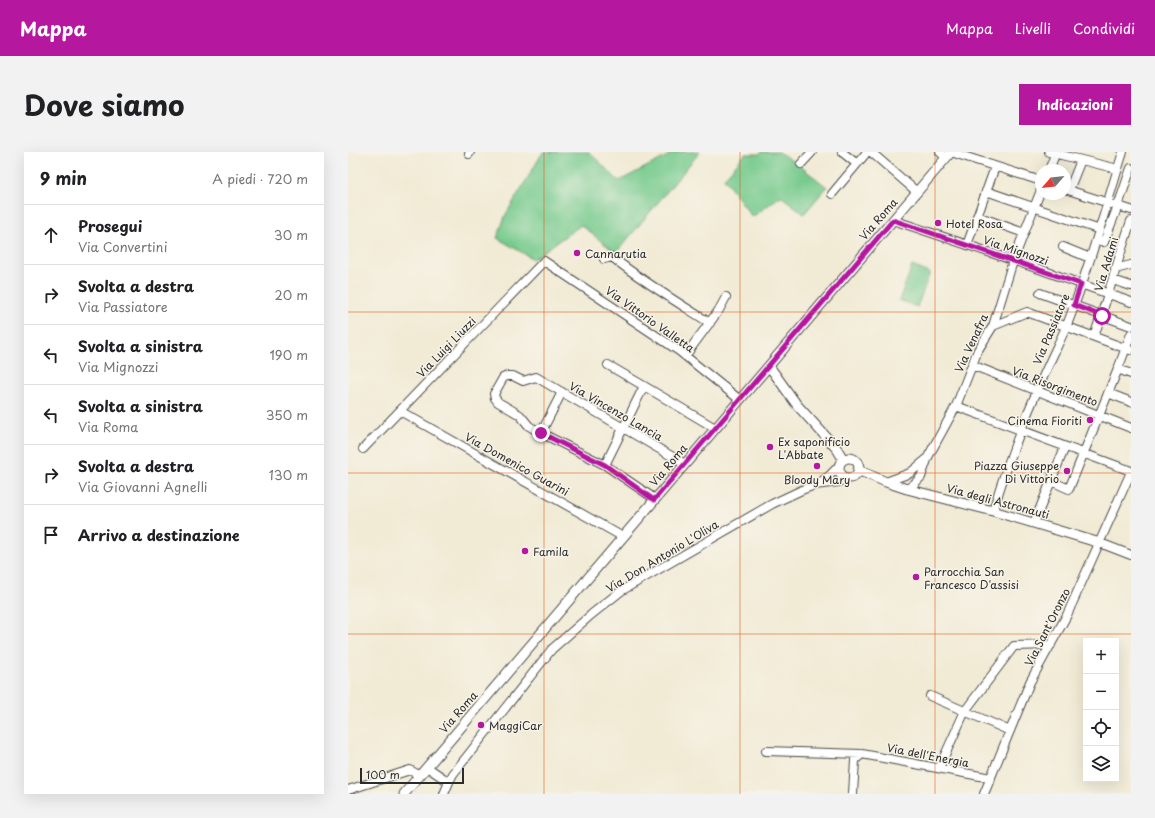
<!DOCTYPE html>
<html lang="it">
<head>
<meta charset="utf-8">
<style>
	:root { --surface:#fff; --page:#f2f2f2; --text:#202124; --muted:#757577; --line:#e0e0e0; --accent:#b5179e }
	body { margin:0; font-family:"Playpen Sans",sans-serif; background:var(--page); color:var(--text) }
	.controls { position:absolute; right:12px; bottom:12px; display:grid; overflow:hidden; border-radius:0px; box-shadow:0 4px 16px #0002 }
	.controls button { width:36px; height:36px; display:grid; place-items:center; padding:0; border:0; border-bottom:1px solid var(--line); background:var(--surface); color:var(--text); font:20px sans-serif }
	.compass { position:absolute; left:687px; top:12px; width:36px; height:36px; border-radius:50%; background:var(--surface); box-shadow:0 4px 16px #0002; rotate:242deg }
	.scale { position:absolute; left:12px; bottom:10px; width:104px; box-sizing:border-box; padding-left:4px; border:2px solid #2b2b2b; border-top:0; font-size:11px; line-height:14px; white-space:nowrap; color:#2b2b2b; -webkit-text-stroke:3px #f7f3e8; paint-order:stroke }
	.stop { position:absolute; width:12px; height:12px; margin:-9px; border:3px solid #b5179e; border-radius:50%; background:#fff }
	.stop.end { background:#b5179e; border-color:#fff; box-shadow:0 1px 4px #0008 }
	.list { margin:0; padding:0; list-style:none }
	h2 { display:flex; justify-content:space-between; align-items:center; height:52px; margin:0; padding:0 16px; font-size:17px }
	h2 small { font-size:13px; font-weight:400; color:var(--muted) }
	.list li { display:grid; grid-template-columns:26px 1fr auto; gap:12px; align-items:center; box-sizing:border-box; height:60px; padding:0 16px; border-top:1px solid var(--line) }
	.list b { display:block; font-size:15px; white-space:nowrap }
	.list p { margin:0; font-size:13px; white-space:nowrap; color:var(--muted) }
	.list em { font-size:13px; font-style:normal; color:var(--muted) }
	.icon { flex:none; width:22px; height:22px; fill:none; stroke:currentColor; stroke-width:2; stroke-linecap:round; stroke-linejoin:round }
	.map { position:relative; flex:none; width:783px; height:642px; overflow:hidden; border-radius:0px }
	header { display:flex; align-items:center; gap:24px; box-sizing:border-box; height:56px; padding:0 20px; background:var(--accent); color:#fff }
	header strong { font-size:19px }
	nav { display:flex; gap:22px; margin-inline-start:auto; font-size:14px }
	.intro { display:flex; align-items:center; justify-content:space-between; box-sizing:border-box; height:96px; padding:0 24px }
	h1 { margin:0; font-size:28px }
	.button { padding:10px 18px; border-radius:0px; background:var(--accent); color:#fff; font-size:14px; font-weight:700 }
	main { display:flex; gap:24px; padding:0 24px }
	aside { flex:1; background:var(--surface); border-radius:0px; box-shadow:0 4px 16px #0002 }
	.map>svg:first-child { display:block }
	.green { fill:#76ca8d; stroke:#507a5c }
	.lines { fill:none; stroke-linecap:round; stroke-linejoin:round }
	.minor-casing { stroke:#494844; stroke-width:10 }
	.tertiary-casing { stroke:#494844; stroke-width:11 }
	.minor { stroke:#fff; stroke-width:8 }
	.tertiary { stroke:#fff; stroke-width:9 }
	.route { stroke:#b5179e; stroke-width:5 }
	.grid { fill:none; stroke:#df570e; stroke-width:1; stroke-opacity:0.55 }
	.poi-dot { fill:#b5179e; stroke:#f7f3e8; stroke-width:1.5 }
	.labels { text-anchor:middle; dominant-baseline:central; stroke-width:3; stroke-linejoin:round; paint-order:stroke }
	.street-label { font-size:11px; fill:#2b2b2b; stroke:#f7f3e8 }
	.poi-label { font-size:11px; fill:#2b2b2b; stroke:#f7f3e8; text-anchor:start }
</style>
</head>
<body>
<header>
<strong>Mappa</strong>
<nav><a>Mappa</a><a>Livelli</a><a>Condividi</a></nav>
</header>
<div class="intro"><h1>Dove siamo</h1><a class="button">Indicazioni</a></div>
<main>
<aside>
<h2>9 min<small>A piedi · 720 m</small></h2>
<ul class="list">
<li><svg class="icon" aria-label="ahead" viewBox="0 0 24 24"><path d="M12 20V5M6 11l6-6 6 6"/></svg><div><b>Prosegui</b><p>Via Convertini</p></div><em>30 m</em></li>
<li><svg class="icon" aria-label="right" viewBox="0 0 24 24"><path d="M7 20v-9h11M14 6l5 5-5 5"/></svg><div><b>Svolta a destra</b><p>Via Passiatore</p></div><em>20 m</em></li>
<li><svg class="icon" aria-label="left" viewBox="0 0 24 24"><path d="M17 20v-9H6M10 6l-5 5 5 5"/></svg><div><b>Svolta a sinistra</b><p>Via Mignozzi</p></div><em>190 m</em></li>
<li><svg class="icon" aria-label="left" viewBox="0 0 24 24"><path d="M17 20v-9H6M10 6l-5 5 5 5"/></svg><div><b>Svolta a sinistra</b><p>Via Roma</p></div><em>350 m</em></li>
<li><svg class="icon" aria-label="right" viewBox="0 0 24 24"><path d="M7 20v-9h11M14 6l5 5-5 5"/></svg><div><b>Svolta a destra</b><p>Via Giovanni Agnelli</p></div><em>130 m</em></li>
<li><svg class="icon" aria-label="arrive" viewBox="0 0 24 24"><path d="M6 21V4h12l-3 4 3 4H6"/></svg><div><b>Arrivo a destinazione</b></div></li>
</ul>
</aside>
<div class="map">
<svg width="783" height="642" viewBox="0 0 783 642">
	<rect width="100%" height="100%" fill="#f7f3e8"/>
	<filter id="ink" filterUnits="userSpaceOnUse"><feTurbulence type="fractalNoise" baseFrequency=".025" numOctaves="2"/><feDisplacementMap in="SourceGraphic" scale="8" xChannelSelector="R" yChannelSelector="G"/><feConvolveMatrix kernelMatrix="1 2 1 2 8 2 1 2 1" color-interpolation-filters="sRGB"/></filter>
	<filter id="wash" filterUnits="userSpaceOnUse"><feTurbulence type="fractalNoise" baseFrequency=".012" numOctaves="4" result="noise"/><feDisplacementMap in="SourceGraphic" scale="16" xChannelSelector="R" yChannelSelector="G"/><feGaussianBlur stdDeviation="0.9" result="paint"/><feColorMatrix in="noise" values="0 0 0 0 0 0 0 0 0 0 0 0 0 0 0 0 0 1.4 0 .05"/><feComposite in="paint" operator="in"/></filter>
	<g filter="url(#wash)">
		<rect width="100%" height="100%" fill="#f1ebd5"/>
		<!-- green -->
		<path class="green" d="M195,0H241L271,29L327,0H352L268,101L233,73L185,107L149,86L158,62Z
			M413,0H431L452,14L479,35L456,62L433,44L404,65L376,26L397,2H411Z
			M564,114L582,121L569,155L551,148Z"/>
	</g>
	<g filter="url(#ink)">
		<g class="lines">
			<!-- minor casing -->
			<g class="minor-casing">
				<path id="minor" d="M494,0L509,12
					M523,0L569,40
					M592,0L598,6
					M603,0L693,29
					M701,0L770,17
					M121,2L122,0
					M453,12L464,0
					M783,16L770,54L783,58
					M701,18L708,0
					M717,37L770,54L756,90L749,87
					M721,38L733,8
					M638,39L752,78
					M484,42L519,0
					M629,64L676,81
					M545,68L694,118L783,150
					M619,93L647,15
					M715,95L742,106
					M256,107L264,105C294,129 329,150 362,171
					M767,117L783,113
					M765,128L783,134
					M692,141L783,174
					M645,174L679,160L782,198
					M746,184C760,146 770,107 783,69
					M337,204L371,158L378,145
					M260,213L296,234L367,276
					M624,213L783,276
					M770,217L783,222
					M760,241L783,250
					M608,254L783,319
					M52,259L275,385
					M193,281L214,240
					M717,295L703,329L721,337L770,217L783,182
					M15,297L196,109L331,199L392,248
					M257,313L296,234
					M538,330L562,321L580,306
					M470,332L481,324L491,314
					M559,337L566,332L573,325L580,305L608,254L630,198L645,174L665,109L693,38
					M307,347L257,313L193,281L181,274L172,263L150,250L147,246L146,242L155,226L159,224H165L175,229L188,225L337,312
					M645,359C657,318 672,278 689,239C698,217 709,195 719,173C741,117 757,58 775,0
					M686,371L703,329
					M752,391L783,403
					M582,544L662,579
					M418,599L514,602L643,626
					M79,615L101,630L96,642
					M591,616L617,559L666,494L703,493
					M101,630L105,622L204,497L244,462L273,439L424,352L456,337L467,333L490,330L500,326
					M0,638L62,618L72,624
					M505,642L507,608L514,602
					M636,642L682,530L719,463L783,320"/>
			</g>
			<!-- tertiary casing -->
			<g class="tertiary-casing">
				<path id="tertiary" d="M421,214L449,253L489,297L495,307
					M491 316a10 10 0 1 1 20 0a10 10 0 1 1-20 0Z
					M510,318L538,330L559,337L645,359L752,391
					M56,642L603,0"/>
			</g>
			<!-- minor -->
			<use href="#minor" class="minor"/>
			<!-- tertiary -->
			<use href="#tertiary" class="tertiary"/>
		</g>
	</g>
	<g class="lines" filter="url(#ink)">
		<!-- route -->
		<path class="route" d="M193,281L257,313L306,348L545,68L733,132L726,153L754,164"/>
	</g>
	<!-- grid -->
	<path class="grid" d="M196,0V642M392,0V642M587,0V642M0,160H783M0,321H783M0,482H783"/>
	<!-- markers -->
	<g class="poi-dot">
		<circle cx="590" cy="71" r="4"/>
		<circle cx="229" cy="101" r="4"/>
		<circle cx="742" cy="268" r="4"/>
		<circle cx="422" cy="295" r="4"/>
		<circle cx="469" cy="314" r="4"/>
		<circle cx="719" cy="319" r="4"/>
		<circle cx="177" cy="399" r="4"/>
		<circle cx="568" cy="425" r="4"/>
		<circle cx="133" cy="573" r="4"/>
	</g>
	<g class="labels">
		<!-- street labels -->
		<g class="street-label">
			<text transform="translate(530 67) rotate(-49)">Via Roma</text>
			<text transform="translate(668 98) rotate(19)">Via Mignozzi</text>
			<text transform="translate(758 112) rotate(-73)">Via Adami</text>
			<text transform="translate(302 167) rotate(35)">Via Vittorio Valletta</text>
			<text transform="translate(703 177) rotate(-67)">Via Passiatore</text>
			<text transform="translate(623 191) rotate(-65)">Via Venafra</text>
			<text transform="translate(98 195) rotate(-46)">Via Luigi Liuzzi</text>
			<text transform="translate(707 234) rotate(21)">Via Risorgimento</text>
			<text transform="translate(268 259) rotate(30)">Via Vincenzo Lancia</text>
			<text transform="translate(169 312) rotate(29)">Via Domenico Guarini</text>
			<text transform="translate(320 313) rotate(-50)">Via Roma</text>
			<text transform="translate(650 349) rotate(15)">Via degli Astronauti</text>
			<text transform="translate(314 404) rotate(-31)">Via Don Antonio L'Oliva</text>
			<text transform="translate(699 475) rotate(-63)">Via Sant'Oronzo</text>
			<text transform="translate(110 560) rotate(-49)">Via Roma</text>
			<text transform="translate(580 603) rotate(11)">Via dell'Energia</text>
		</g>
		<!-- poi labels -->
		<g class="poi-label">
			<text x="598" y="71">Hotel Rosa</text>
			<text x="237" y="101">Cannarutia</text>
			<text x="734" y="268" text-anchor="end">Cinema Fioriti</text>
			<text x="430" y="289">Ex saponificio<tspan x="430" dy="13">L'Abbate</tspan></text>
			<text x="711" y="313" text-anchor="end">Piazza Giuseppe<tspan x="711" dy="13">Di Vittorio</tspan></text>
			<text x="469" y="327" text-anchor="middle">Bloody Mary</text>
			<text x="185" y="399">Famila</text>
			<text x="576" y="419">Parrocchia San<tspan x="576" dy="13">Francesco D'assisi</tspan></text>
			<text x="141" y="573">MaggiCar</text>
		</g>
	</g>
</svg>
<div class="controls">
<button>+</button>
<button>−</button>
<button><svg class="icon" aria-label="locate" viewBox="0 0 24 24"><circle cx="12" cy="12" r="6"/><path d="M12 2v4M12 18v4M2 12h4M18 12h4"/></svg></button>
<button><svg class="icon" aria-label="layers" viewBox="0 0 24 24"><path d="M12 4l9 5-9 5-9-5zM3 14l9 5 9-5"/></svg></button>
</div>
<svg class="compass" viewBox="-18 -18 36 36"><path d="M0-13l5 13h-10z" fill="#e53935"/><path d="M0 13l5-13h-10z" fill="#757577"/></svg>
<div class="scale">100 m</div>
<div class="stop" style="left:754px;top:164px"></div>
<div class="stop end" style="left:193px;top:281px"></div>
</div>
</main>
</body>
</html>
